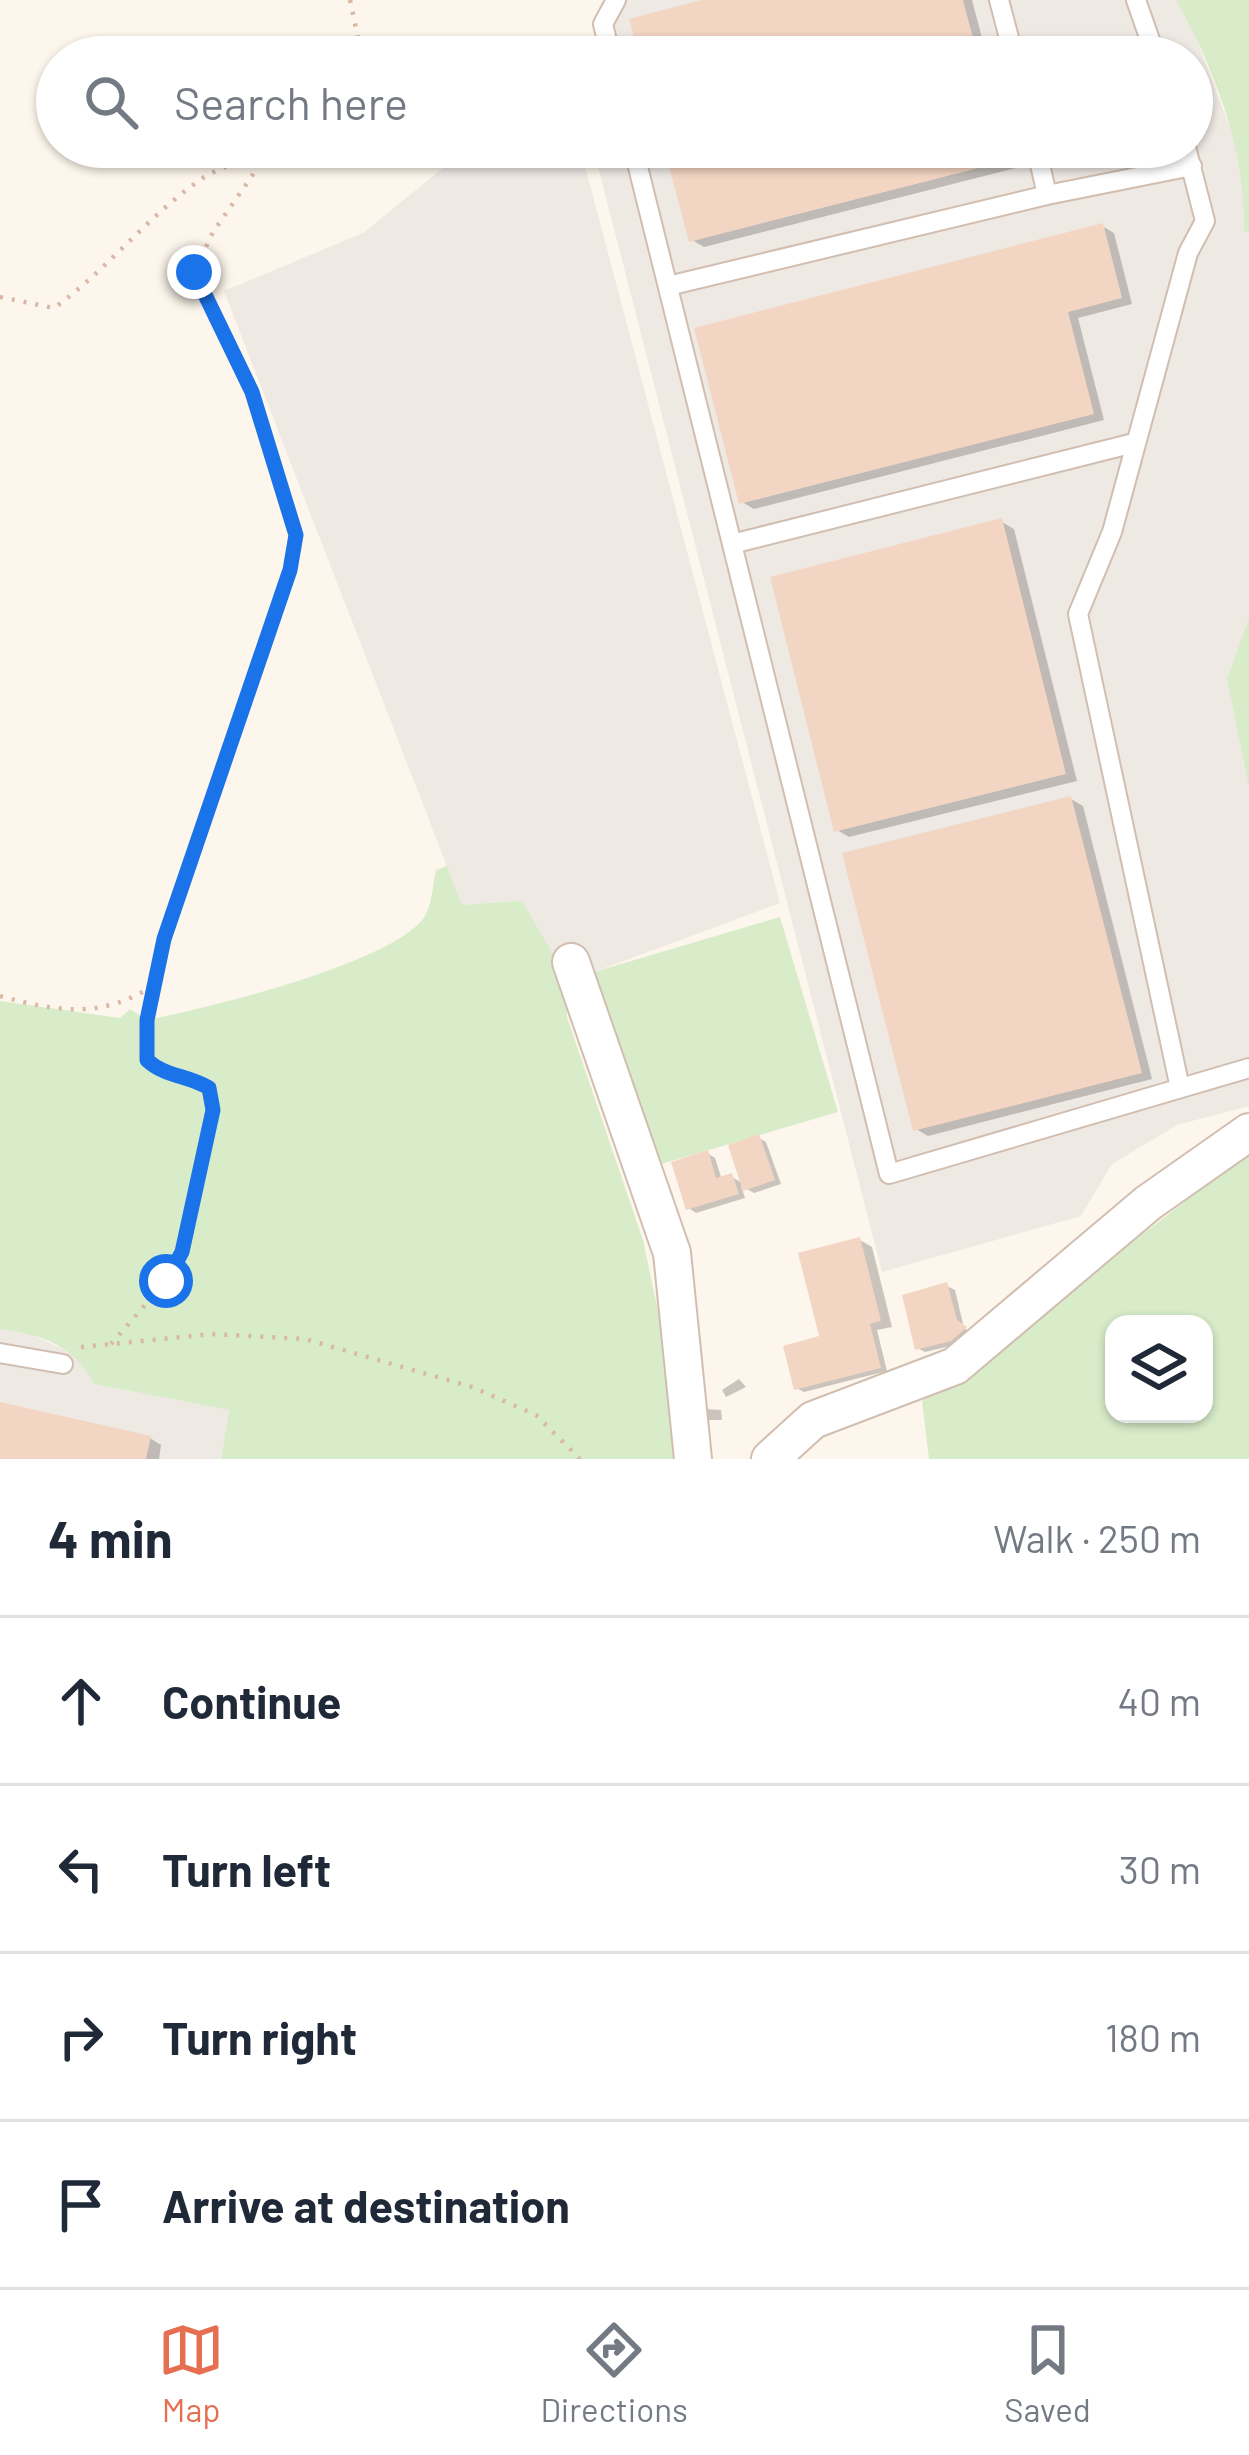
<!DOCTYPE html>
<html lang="en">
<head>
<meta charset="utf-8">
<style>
	:root { --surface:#fff; --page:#f6f6f7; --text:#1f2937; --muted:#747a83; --line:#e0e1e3; --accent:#e76f51 }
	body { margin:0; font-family:Barlow,sans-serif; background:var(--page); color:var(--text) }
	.controls { position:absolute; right:36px; bottom:36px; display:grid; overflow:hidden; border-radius:24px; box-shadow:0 3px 9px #0004 }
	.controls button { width:108px; height:108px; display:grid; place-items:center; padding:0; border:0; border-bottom:3px solid var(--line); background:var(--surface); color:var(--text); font:60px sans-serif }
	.stop { position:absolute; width:36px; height:36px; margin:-27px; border:9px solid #1a73e8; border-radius:50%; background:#fff }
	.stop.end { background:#1a73e8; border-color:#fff; box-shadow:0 3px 12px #0008 }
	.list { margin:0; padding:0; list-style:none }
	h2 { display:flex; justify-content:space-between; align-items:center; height:156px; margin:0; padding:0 48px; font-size:51px }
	h2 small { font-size:39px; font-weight:400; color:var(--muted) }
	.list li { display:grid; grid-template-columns:78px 1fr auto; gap:36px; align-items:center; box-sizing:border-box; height:168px; padding:0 48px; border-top:3px solid var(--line) }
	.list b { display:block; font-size:45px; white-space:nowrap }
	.list em { font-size:39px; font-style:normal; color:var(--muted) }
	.icon { flex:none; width:66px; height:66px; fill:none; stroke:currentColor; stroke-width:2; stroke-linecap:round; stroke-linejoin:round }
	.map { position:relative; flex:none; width:1249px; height:1459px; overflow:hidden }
	.search { position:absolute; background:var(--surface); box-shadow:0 3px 9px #0004; left:36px; right:36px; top:36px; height:132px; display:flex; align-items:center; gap:30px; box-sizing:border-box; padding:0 42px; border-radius:66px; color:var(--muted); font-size:45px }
	.sheet { height:828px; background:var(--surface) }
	nav { display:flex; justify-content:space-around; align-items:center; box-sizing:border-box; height:168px; border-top:3px solid var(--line); background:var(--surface); font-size:33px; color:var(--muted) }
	nav a { display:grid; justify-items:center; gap:6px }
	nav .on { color:var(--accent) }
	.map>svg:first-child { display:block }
	.industrial { fill:#efe9e4 }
	.green { fill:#d8ecc9; fill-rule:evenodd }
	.shadow { fill:#0003 }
	.building { fill:#f3d5c3 }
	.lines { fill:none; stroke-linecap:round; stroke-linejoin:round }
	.lane-casing { stroke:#d1beb0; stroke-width:22 }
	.street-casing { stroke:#d1beb0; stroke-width:40 }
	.path { stroke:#d9b8a5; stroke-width:4.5; stroke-dasharray:3 9; stroke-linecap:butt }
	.lane { stroke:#fff; stroke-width:18 }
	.street { stroke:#fff; stroke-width:36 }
	.route { stroke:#1a73e8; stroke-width:15 }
</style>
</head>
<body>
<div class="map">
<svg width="1249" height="1459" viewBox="0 0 1249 1459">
	<rect width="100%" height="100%" fill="#fdf6ec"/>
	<!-- industrial -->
	<path class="industrial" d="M616,0H1177L1192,27L1232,133L1245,184L1244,230L1249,232V617L1227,679L1249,788V1106L1177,1125L1112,1164L1081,1216L882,1272L593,147H1192V57H581Z
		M469,147H580L780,903L594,972L564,973L462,905L224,291L363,233Z
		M0,1329L29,1334L80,1356L94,1384L229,1410L221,1459H0Z"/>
	<!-- green -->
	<path class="green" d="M1176,0H1249V232L1244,231C1246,151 1215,69 1176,0Z
		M1249,617V788L1227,679Z
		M447,866L462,905L522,901L564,973L567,1017L643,1240L662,1330L675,1459H221L229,1410L94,1384C73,1344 44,1336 0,1329V1001L120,1018L130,1009L147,1020C204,1009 395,963 425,916C432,904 433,883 436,870Z
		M780,917L838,1112L651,1167L594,972Z
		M1249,1153V1459H929L922,1401ZM1114,1324H1204V1414H1114Z"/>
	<!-- shadow -->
	<path class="shadow" d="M712,0H972L987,57H642Z
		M667,147H1011L1016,168L704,247L692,240Z
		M1102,226L1114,233L1132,304L1078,318L1104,420L754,509L742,502Z
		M1002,522L1014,529L1077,781L849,837L837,830Z
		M1071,799L1083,806L1152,1079L928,1136L916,1129Z
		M759,1138L766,1142L781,1184L754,1193L741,1186L745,1198L696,1213L689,1208L707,1153L715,1158L722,1180L732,1177L744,1184Z
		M860,1240L872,1247L892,1327L877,1330L887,1371L804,1392L796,1388L828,1337Z
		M947,1286L955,1290L964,1328L972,1333L959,1344L925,1352L917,1348Z
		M739,1379L746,1387L726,1397L722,1390Z
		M0,1405L150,1438L161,1445L159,1459H0Z
		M705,1409L721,1410L722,1420H706Z"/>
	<!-- building -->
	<path class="building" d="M701,0H963L978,57H639L629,19Z
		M664,147H1002L1006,161L689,242Z
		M1103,223L1122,298L1068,312L1094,414L739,504L694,328Z
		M1002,518L1066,774L834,832L770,577Z
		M1071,796L1142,1073L913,1131L842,853Z
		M759,1134L775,1180L743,1191L728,1145Z
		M708,1150L716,1178L732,1173L739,1194L686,1210L671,1162Z
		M860,1237L881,1321L870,1324L881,1368L794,1390L783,1346L819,1336L798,1253Z
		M947,1282L957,1320L967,1327L951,1341L915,1350L902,1295Z
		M0,1402L151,1436L146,1459H0Z"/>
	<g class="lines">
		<!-- lane casing -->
		<g class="lane-casing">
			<path id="lane" d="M999,0L1014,57
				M1136,0L1156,57
				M611,57L603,24L616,0
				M633,147L889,1174L1249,1068
				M1036,147L1047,195
				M668,286L1047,195L1192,166
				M732,544L1134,443
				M1180,1088L1078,614L1112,532L1188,253L1205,221L1186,147
				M0,1353L63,1364"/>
		</g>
		<!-- street casing -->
		<g class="street-casing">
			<path id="street" d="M571,962L672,1253L693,1459
				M770,1459L813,1420L955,1366L1148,1203L1249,1132"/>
		</g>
		<!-- path -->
		<path class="path" d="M350,0L362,57
			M0,297L54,308C106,271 144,220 197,182C218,166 251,159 275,147
			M0,996C58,1012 102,1019 154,985
			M111,1344L166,1281L182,1252L213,1110L209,1088C188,1075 165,1077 147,1060V1020L165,939L290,570L296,535L252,393L194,272L213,232L270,150
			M81,1347L212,1334L305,1339L472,1387L536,1415L580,1459"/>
		<!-- lane -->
		<use href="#lane" class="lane"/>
		<!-- street -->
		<use href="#street" class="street"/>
	</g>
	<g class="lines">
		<!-- route -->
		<path class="route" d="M166,1281L182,1252L213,1110L209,1088C188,1075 165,1077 147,1060V1020L164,939L290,570L296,535L252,392L194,272"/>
	</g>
</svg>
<div class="controls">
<button><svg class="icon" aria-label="layers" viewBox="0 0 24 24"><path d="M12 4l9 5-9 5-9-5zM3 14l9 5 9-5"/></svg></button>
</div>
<div class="stop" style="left:166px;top:1281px"></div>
<div class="stop end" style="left:194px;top:272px"></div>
<div class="search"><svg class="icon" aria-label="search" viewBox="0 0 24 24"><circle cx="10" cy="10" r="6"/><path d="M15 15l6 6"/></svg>Search here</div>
</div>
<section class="sheet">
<h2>4 min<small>Walk · 250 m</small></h2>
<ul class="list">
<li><svg class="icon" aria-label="ahead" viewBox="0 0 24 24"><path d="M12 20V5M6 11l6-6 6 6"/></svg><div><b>Continue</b></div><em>40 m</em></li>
<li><svg class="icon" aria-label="left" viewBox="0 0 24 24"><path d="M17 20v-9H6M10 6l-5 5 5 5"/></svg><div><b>Turn left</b></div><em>30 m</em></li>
<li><svg class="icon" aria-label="right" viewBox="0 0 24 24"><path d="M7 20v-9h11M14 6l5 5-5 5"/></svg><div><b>Turn right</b></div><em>180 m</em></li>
<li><svg class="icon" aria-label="arrive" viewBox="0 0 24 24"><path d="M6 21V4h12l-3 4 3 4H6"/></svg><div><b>Arrive at destination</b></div></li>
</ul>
</section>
<nav>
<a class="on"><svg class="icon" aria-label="map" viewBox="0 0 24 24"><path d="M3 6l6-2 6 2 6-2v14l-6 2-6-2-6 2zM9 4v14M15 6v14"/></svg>Map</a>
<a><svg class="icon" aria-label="directions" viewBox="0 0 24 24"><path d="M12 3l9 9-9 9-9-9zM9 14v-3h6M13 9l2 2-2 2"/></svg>Directions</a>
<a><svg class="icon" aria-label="saved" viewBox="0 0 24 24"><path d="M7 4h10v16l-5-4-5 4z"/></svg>Saved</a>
</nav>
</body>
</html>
